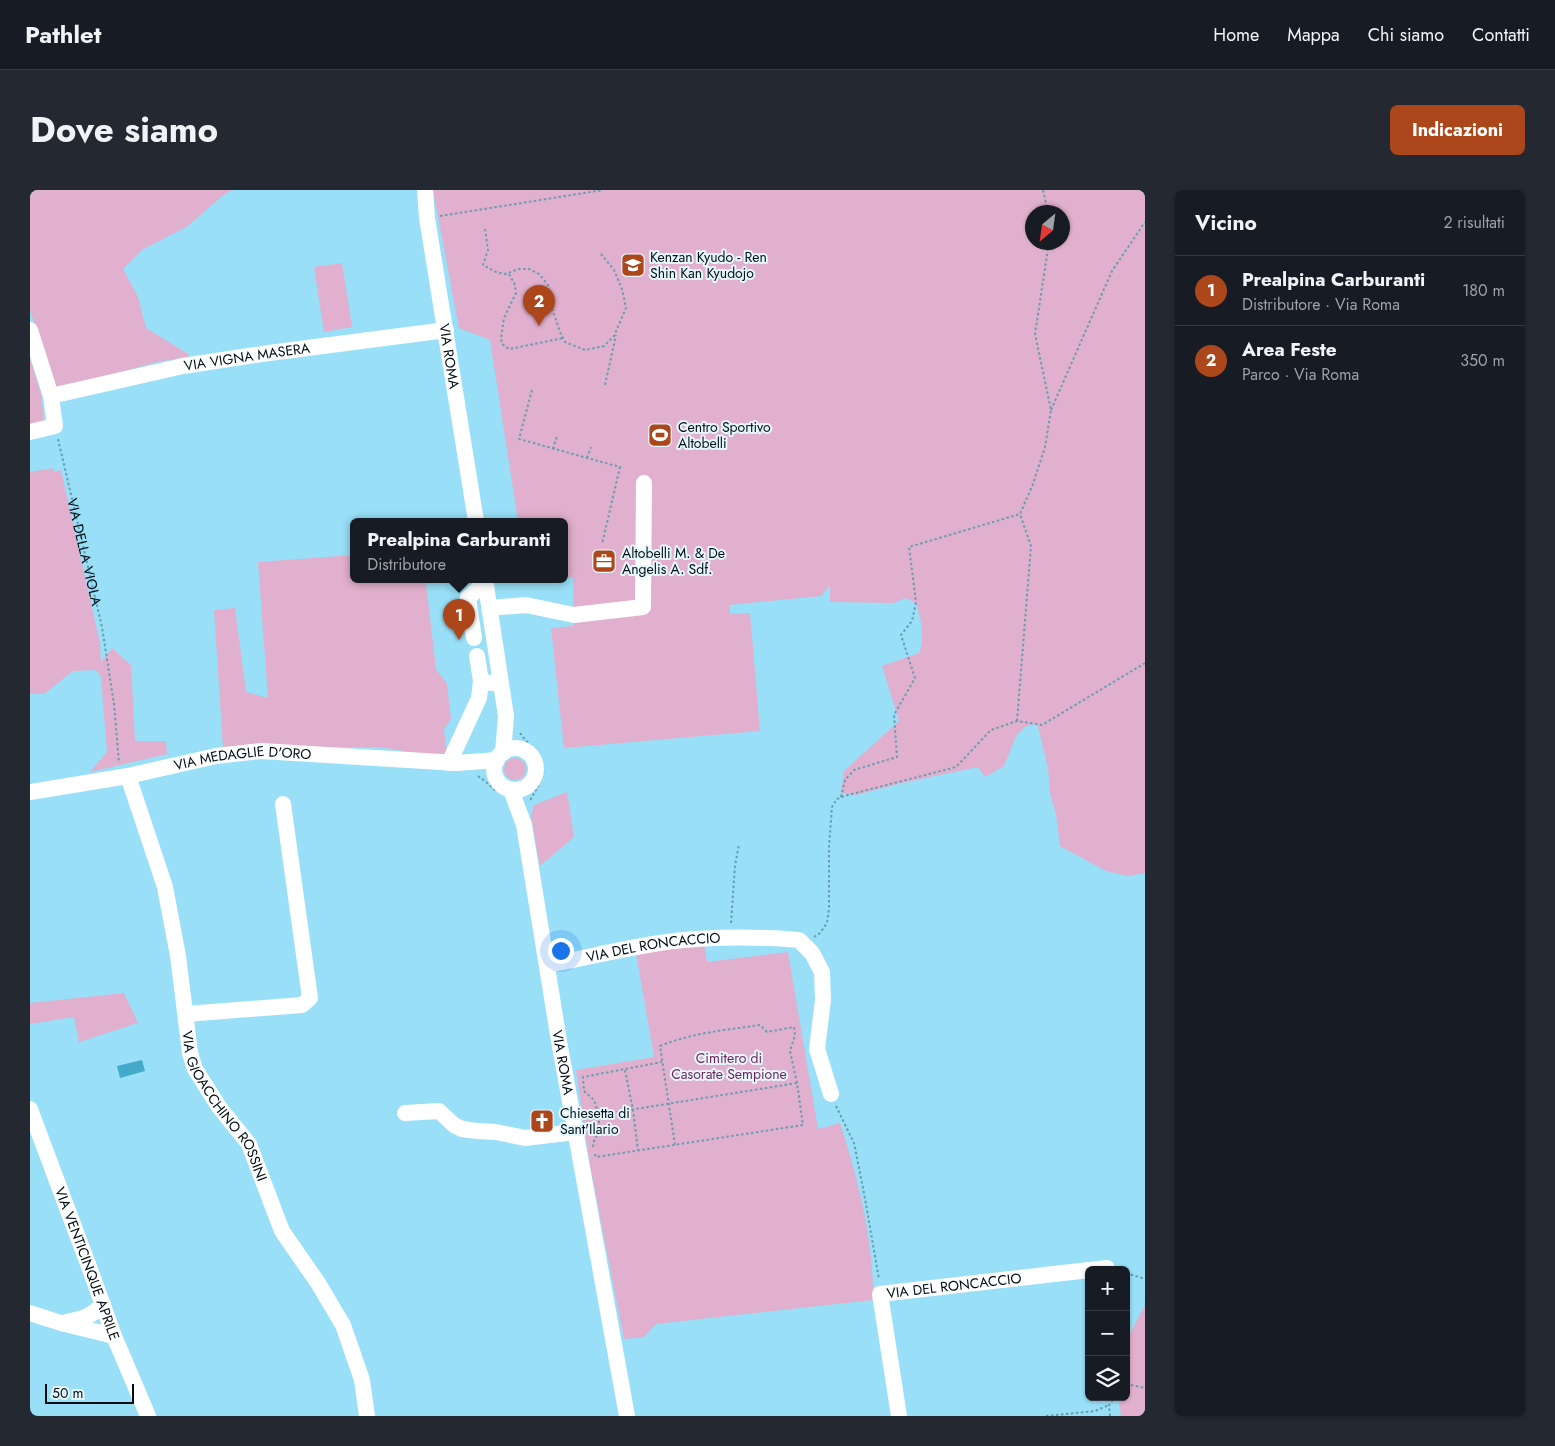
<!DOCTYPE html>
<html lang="it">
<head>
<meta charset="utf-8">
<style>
	:root { --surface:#171b24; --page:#242831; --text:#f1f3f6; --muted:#9ea1a6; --line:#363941; --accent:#ac471b }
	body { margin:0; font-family:Jost,sans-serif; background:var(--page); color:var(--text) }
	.controls { position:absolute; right:15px; bottom:15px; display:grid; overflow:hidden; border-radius:8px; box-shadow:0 1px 4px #0004 }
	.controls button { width:45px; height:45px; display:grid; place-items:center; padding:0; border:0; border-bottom:1px solid var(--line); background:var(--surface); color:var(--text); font:25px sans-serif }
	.compass { position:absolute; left:995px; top:15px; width:45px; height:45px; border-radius:50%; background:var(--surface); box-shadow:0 1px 4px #0004; rotate:209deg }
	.scale { position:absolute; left:15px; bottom:12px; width:89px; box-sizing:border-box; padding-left:5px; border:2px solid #000f15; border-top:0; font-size:14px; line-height:18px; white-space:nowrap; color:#000f15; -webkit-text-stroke:4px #e6f7fd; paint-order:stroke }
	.you { position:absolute; left:530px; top:760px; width:18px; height:18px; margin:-12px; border:4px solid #fff; border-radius:50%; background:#1a73e8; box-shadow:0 0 0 8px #1a73e833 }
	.badge { display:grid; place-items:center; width:32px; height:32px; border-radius:50%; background:var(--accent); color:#fff; font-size:16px; font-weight:700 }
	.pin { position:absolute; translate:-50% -41px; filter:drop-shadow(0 1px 2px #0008) }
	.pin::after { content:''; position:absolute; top:26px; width:18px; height:15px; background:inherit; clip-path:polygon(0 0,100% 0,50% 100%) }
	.popup { position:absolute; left:320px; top:328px; width:218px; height:65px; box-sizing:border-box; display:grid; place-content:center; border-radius:8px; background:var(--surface); filter:drop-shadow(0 1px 4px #0005); font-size:16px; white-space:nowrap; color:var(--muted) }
	.popup b { font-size:19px; color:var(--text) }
	.popup::after { content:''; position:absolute; left:50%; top:100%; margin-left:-10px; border:10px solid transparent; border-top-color:var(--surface) }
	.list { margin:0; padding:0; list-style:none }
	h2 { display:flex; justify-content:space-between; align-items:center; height:65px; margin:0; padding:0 20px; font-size:21px }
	h2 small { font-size:16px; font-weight:400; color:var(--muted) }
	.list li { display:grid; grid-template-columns:32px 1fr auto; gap:15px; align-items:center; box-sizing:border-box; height:70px; padding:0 20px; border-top:1px solid var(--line) }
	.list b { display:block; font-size:19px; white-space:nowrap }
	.list p { margin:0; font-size:16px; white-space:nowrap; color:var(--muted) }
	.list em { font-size:16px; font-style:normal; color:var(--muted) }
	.icon { flex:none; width:28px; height:28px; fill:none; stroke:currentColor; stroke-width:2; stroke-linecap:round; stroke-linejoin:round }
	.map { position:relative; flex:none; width:1115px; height:1226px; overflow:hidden; border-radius:8px }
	header { display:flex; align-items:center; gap:30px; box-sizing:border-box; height:70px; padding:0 25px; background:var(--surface); border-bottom:1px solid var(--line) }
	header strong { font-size:24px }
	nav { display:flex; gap:28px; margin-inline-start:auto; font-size:18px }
	.intro { display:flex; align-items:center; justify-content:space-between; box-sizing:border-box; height:120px; padding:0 30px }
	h1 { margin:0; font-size:35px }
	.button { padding:12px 22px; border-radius:8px; background:var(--accent); color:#fff; font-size:18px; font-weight:700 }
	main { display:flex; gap:30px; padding:0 30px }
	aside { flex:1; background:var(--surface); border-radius:8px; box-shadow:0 1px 4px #0004 }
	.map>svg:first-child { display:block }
	.green { fill:#e1b0ce; fill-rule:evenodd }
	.water { fill:#44aac9 }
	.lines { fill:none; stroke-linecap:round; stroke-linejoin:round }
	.path { stroke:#689db0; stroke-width:2; stroke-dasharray:2.5 2.5; stroke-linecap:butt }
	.minor { stroke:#fff; stroke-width:16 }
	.labels { text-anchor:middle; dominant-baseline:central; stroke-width:4; stroke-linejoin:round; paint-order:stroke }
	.poi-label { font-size:14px; fill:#000f15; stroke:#e6f7fd; text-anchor:start }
	.street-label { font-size:14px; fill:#000f15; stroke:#e6f7fd }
	.park-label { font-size:14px; fill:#711f5a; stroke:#e6f7fd }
</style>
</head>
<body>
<header>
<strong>Pathlet</strong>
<nav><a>Home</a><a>Mappa</a><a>Chi siamo</a><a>Contatti</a></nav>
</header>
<div class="intro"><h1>Dove siamo</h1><a class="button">Indicazioni</a></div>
<main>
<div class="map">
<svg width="1115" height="1226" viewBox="0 0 1115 1226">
	<rect width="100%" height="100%" fill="#98dff7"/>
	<!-- green -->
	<path class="green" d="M0,0H202L192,6L158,36L112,60L93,79L108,107L116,138L160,165L157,167L127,172L26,200L0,120Z
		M403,0H1115V683L1098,686L1076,681L1030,656L1026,625L1020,603L1018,578L1007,533L995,537L987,544L974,576L955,587L948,577L873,593L826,605L811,603L814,581L869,531L852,476L889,463C895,447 891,429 886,413L876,408L863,413L800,412V395L791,406L699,415L700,424L720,423L730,541L534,558L521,438L544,436L543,388H534V331H488L460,150L429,138ZM1002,22H1032V52H1002Z
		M312,73L322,137L294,142L284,77Z
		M0,169L11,204L14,233L0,242Z
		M24,278V282L31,280L70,453L71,472L82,458L101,475L105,551H136L137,564L60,582L77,562L71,487L66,480L43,481L14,504H0V282Z
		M324,365V389H398L396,393L406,479L417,494L421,529L414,539L417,564H392L349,557L193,558L184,420L205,418L216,502L238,508L228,372Z
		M474 579a11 11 0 1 1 22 0a11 11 0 1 1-22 0Z
		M537,602L544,647L510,676L501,626L504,615Z
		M674,751L677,772L758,762L788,939L810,933C828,988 844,1052 843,1110L626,1134L614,1147L594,1149L560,975L546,880L624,867L606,763Z
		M94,803L108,833L49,852L44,827L0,834V813Z
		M1115,1115V1226H1091L1088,1207H1096V1179L1100,1173L1099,1145Z"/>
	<!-- water -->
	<path class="water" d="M112,870L115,881L90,888L87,876Z"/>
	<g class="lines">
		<!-- path -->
		<g class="path">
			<path d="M1013,0L1018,22"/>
			<path d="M410,26L573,0"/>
			<path d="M455,39L458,60L453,75L466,82L475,84L489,79H499L509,84L518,95L522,118L530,142L535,152L555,160L574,156L584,146L596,118L592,99L584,80L571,64"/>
			<path d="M479,84L485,95L486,103L474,128L471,148L472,154L479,159L533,148"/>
			<path d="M575,195L586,145"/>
			<path d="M502,200L489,249L590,277L572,354"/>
			<path d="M1021,220L1082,81L1115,32"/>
			<path id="s1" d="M28,249L72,437L84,514L89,573"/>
			<path d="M523,259L527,246"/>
			<path d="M557,268L561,257"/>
			<path d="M987,531L1001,356L990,324L1003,294L1015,257L1021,220L1005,144L1019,52"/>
			<path d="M490,543C500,558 520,569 511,590C508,598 503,604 500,611"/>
			<path d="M448,586L455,591L467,602"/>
			<path d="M811,607L815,590L824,580L867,567L864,525L885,488L871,445L882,431L886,412L879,357L990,324"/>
			<path d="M701,733L705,676L709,654"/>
			<path d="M784,747L790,743L797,733L799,719V657L802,617L807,609L814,606L926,577L961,540L987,531L1012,535L1115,473"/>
			<path d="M595,880L603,920L608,961"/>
			<path d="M806,916L824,953L834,1003L849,1089"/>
			<path d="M562,926L767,893"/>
			<path d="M563,957L564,951L569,941V925L564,910L554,901L553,887L632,872"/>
			<path d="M565,964L566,967L773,935L767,893L760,861L765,845L764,837L737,842L730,835C696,840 661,843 630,856L645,955"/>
			<path d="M1096,1083L1115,1089"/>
			<path d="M1096,1194L1115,1198"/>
			<path d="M1016,1226L1065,1221L1079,1215"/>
			<path d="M1080,1226L1079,1215L1085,1207"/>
		</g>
		<!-- minor -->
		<g class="minor">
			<path id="s2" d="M395,0L397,28L446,331"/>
			<path d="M0,140L21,206L25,236L0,242"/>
			<path id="s3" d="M21,206L153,176L239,163L416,140"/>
			<path d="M455,389L476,526L473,563"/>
			<path d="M459,418L496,415L544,425L613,417L614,293"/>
			<path d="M444,448L438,408L455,393"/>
			<path d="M447,466L451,491L461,493"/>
			<circle cx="485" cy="579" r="21"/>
			<path d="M419,573L449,508L451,491"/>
			<path id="s4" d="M98,586L135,697L148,766L160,863L165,879L189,917L219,954L252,1041L288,1093L313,1135L332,1190L337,1226"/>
			<path id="s5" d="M481,600L494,635L529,851L597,1226"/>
			<path id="s6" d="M0,602L98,586L186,566L231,561L427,573L467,570"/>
			<path id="s7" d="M517,775C563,767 608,754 654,750C693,746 731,747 769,750L782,763L792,782L793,810L787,859L801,904"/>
			<path d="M156,824L272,815L280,808L253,614"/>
			<path id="s8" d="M0,919L61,1082L84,1146L118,1226"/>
			<path d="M375,923L409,921L424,935L432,939L447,941L466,942L495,948L545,942"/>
			<path d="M1061,1080L1077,1078"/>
			<path d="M0,1123L31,1133L84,1146"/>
			<path d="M36,1132C52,1129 60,1127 73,1115"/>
			<path id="s9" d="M869,1226L850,1104L1059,1080"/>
		</g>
	</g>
	<!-- icons -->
	<defs>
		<g id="school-square" transform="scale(1.25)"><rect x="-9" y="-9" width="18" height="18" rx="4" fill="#ac471b" stroke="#e6f7fd"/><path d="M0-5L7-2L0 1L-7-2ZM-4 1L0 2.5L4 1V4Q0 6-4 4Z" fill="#fff"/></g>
		<g id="stadium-square" transform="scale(1.25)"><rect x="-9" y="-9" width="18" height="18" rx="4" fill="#ac471b" stroke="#e6f7fd"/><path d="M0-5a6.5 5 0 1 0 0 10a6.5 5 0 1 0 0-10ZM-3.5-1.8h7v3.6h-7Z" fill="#fff"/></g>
		<g id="office-square" transform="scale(1.25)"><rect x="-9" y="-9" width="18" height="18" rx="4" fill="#ac471b" stroke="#e6f7fd"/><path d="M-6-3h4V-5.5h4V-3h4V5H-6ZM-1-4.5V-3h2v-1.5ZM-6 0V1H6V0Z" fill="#fff"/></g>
		<g id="church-square" transform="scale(1.25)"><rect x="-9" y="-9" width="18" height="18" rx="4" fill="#ac471b" stroke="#e6f7fd"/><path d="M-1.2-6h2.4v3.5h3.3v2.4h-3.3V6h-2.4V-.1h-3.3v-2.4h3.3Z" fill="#fff"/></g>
	</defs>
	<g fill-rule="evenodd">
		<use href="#school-square" x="603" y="75"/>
		<use href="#stadium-square" x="630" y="245"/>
		<use href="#office-square" x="574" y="371"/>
		<use href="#church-square" x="512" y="931"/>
	</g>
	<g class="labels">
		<!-- poi labels -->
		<g class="poi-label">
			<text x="620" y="67">Kenzan Kyudo - Ren<tspan x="620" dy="16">Shin Kan Kyudojo</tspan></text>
			<text x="648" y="237">Centro Sportivo<tspan x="648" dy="16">Altobelli</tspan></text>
			<text x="592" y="363">Altobelli M. &amp; De<tspan x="592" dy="16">Angelis A. Sdf.</tspan></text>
			<text x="530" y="923">Chiesetta di<tspan x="530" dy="16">Sant'Ilario</tspan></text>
		</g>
		<!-- street labels -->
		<g class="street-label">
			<text stroke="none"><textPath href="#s2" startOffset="168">VIA ROMA</textPath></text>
			<text stroke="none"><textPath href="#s3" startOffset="200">VIA VIGNA MASERA</textPath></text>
			<text stroke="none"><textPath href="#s1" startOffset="116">VIA DELLA VIOLA</textPath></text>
			<text stroke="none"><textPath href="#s6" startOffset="216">VIA MEDAGLIE D'ORO</textPath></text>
			<text stroke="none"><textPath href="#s7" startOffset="108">VIA DEL RONCACCIO</textPath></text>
			<text stroke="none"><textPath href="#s5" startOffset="278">VIA ROMA</textPath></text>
			<text stroke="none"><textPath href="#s4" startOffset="348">VIA GIOACCHINO ROSSINI</textPath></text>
			<text stroke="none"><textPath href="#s8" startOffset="165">VIA VENTICINQUE APRILE</textPath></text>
			<text stroke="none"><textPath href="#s9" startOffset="198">VIA DEL RONCACCIO</textPath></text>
		</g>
		<!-- park labels -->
		<g class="park-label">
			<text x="699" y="868">Cimitero di<tspan x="699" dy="16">Casorate Sempione</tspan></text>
		</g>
	</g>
</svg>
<div class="controls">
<button>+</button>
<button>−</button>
<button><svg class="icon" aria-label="layers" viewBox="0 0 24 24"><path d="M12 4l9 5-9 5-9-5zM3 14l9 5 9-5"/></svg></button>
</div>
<svg class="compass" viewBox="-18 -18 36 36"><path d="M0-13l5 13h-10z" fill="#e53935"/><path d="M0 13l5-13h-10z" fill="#9ea1a6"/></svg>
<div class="scale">50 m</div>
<div class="you"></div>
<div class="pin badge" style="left:429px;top:450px">1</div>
<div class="popup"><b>Prealpina Carburanti</b>Distributore</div>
<div class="pin badge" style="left:509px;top:136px">2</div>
</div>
<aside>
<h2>Vicino<small>2 risultati</small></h2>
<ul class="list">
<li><span class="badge">1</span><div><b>Prealpina Carburanti</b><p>Distributore · Via Roma</p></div><em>180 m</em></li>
<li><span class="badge">2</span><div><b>Area Feste</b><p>Parco · Via Roma</p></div><em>350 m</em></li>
</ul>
</aside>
</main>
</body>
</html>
